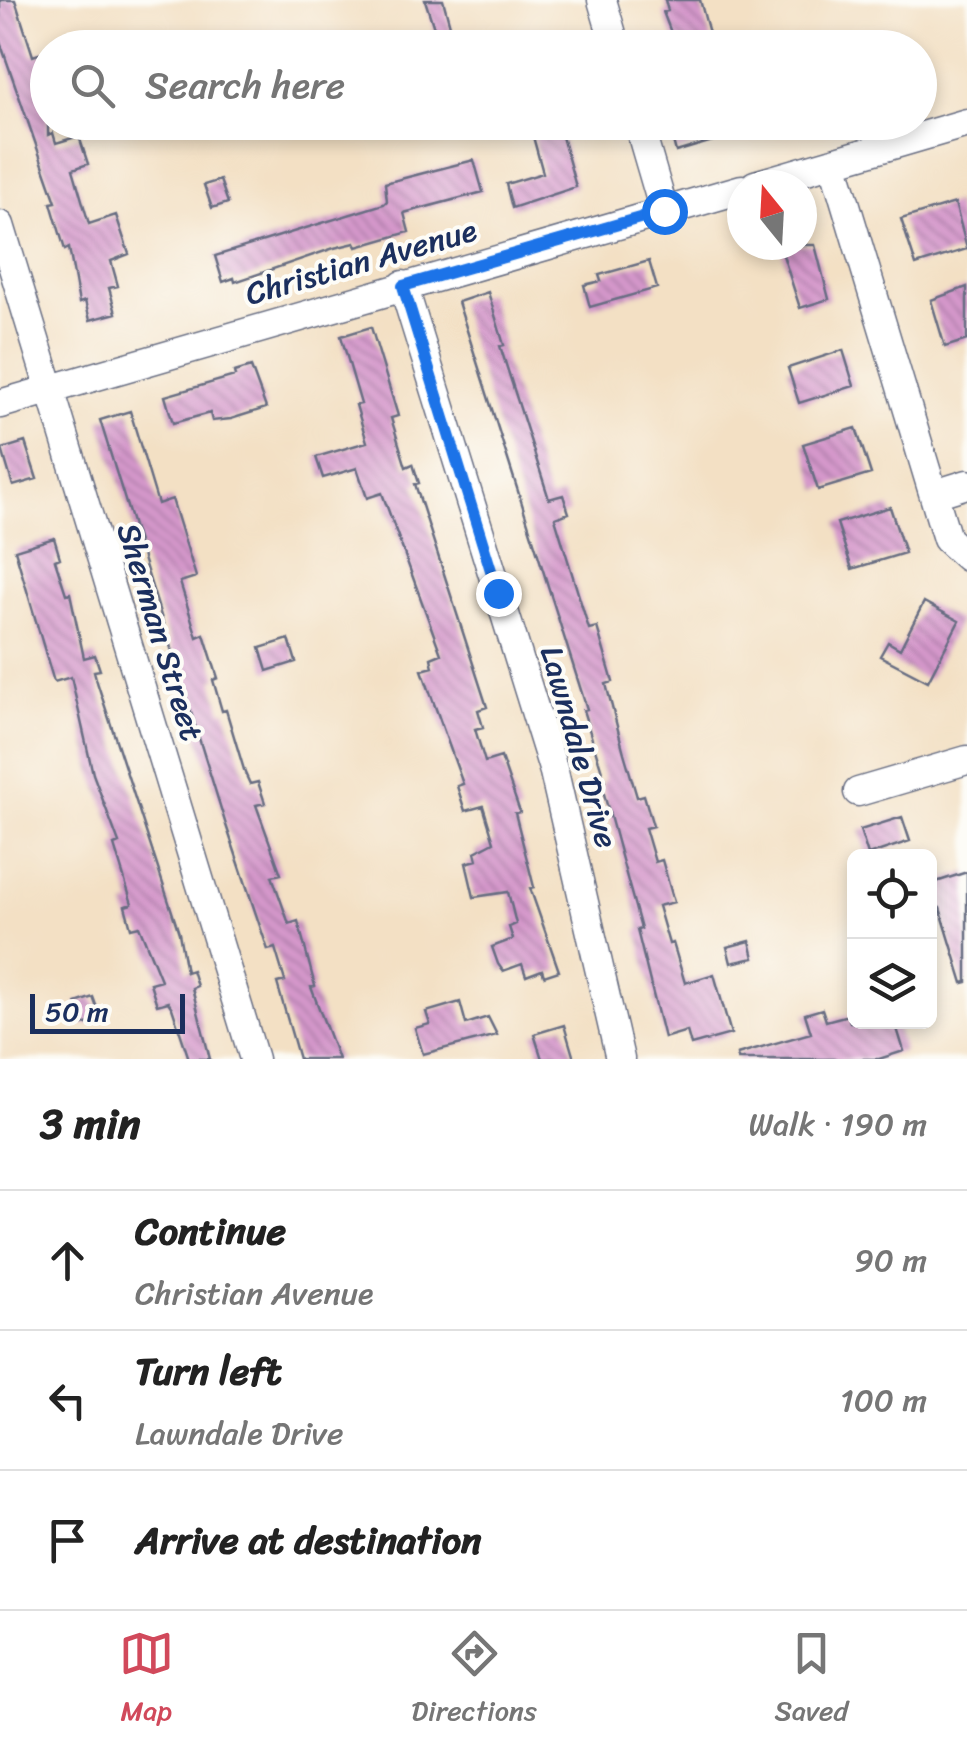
<!DOCTYPE html>
<html lang="en">
<head>
<meta charset="utf-8">
<style>
	:root { --surface:#fff; --page:#f6f6f6; --text:#222; --muted:#767676; --line:#e0e0e0; --accent:#d1495b }
	body { margin:0; font-family:Sriracha,sans-serif; background:var(--page); color:var(--text) }
	.controls { position:absolute; right:30px; bottom:30px; display:grid; overflow:hidden; border-radius:15px; box-shadow:0 5px 15px #0003 }
	.controls button { width:90px; height:90px; display:grid; place-items:center; padding:0; border:0; border-bottom:2px solid var(--line); background:var(--surface); color:var(--text); font:50px sans-serif }
	.compass { position:absolute; left:727px; top:170px; width:90px; height:90px; border-radius:50%; background:var(--surface); box-shadow:0 5px 15px #0003; rotate:342deg }
	.scale { position:absolute; left:30px; bottom:25px; width:155px; box-sizing:border-box; padding-left:10px; border:5px solid #1b2f5e; border-top:0; font-size:28px; line-height:35px; white-space:nowrap; color:#1b2f5e; -webkit-text-stroke:8px #fdfcf7; paint-order:stroke }
	.stop { position:absolute; width:30px; height:30px; margin:-22px; border:8px solid #1a73e8; border-radius:50%; background:#fff }
	.stop.end { background:#1a73e8; border-color:#fff; box-shadow:0 2px 10px #0008 }
	.list { margin:0; padding:0; list-style:none }
	h2 { display:flex; justify-content:space-between; align-items:center; height:130px; margin:0; padding:0 40px; font-size:42px }
	h2 small { font-size:32px; font-weight:400; color:var(--muted) }
	.list li { display:grid; grid-template-columns:65px 1fr auto; gap:30px; align-items:center; box-sizing:border-box; height:140px; padding:0 40px; border-top:2px solid var(--line) }
	.list b { display:block; font-size:38px; white-space:nowrap }
	.list p { margin:0; font-size:32px; white-space:nowrap; color:var(--muted) }
	.list em { font-size:32px; font-style:normal; color:var(--muted) }
	.icon { flex:none; width:55px; height:55px; fill:none; stroke:currentColor; stroke-width:2; stroke-linecap:round; stroke-linejoin:round }
	.map { position:relative; flex:none; width:967px; height:1059px; overflow:hidden }
	.search { position:absolute; background:var(--surface); box-shadow:0 5px 15px #0003; left:30px; right:30px; top:30px; height:110px; display:flex; align-items:center; gap:25px; box-sizing:border-box; padding:0 35px; border-radius:55px; color:var(--muted); font-size:38px }
	.sheet { height:550px; background:var(--surface) }
	nav { display:flex; justify-content:space-around; align-items:center; box-sizing:border-box; height:140px; border-top:2px solid var(--line); background:var(--surface); font-size:28px; color:var(--muted) }
	nav a { display:grid; justify-items:center; gap:5px }
	nav .on { color:var(--accent) }
	.map>svg:first-child { display:block }
	.building { fill:url(#building-back-hatch) }
	.lines { fill:none; stroke-linecap:round; stroke-linejoin:round }
	.minor-casing { stroke:#676d82; stroke-width:31 }
	.minor { stroke:#fff; stroke-width:28 }
	.route { stroke:#1a73e8; stroke-width:12 }
	.labels { text-anchor:middle; dominant-baseline:central; stroke-width:8; stroke-linejoin:round; paint-order:stroke }
	.street-label { font-size:32px; fill:#1b2f5e; stroke:#fdfcf7 }
</style>
</head>
<body>
<div class="map">
<svg width="967" height="1059" viewBox="0 0 967 1059">
	<defs>
		<pattern id="building-back-hatch" width="6" height="6" patternUnits="userSpaceOnUse" patternTransform="scale(2.5)"><rect width="6" height="6" fill="#d598cb"/><path d="M-1 5l2 2M0 0l6 6M5-1l2 2" fill="none" stroke="#ac7ca8"/></pattern>
	</defs>
	<rect width="100%" height="100%" fill="#fdfcf7"/>
	<filter id="ink" filterUnits="userSpaceOnUse"><feTurbulence type="fractalNoise" baseFrequency=".01" numOctaves="2"/><feDisplacementMap in="SourceGraphic" scale="20" xChannelSelector="R" yChannelSelector="G"/><feConvolveMatrix kernelMatrix="1 2 1 2 8 2 1 2 1" color-interpolation-filters="sRGB"/></filter>
	<filter id="wash" filterUnits="userSpaceOnUse"><feTurbulence type="fractalNoise" baseFrequency=".0048" numOctaves="4" result="noise"/><feDisplacementMap in="SourceGraphic" scale="40" xChannelSelector="R" yChannelSelector="G"/><feGaussianBlur stdDeviation="2.25" result="paint"/><feColorMatrix in="noise" values="0 0 0 0 0 0 0 0 0 0 0 0 0 0 0 0 0 1.4 0 .05"/><feComposite in="paint" operator="in"/></filter>
	<g filter="url(#wash)">
		<rect width="100%" height="100%" fill="#f3e0c4"/>
		<g id="blocks">
			<!-- building -->
			<path class="building" d="M0,0H15L33,56L48,51V135L53,133L56,143L79,136L88,164L73,169L89,224L116,215L129,254L111,261L118,286L109,288L116,313L90,320L85,301L79,303L69,248L65,250L51,203L56,202L0,42Z
				M425,0H443L454,40L439,44Z
				M665,0H700L713,48H677L663,12L668,11Z
				M529,122H558L576,187L512,208L506,184L543,173Z
				M668,122H759L760,127L676,152Z
				M474,160L483,192L404,213L409,232L357,247L355,243L334,248L235,282L234,278L223,282L215,256L384,204L387,201L385,183Z
				M220,180L228,203L212,208L204,185Z
				M955,203L967,249L916,265L901,219Z
				M791,245H815L829,299L800,308L782,252L792,249Z
				M649,261L657,288L590,307L584,285L601,281L599,275Z
				M967,287V340L945,347L931,300Z
				M488,292L504,345L500,346L549,499L563,495L569,513L555,518L589,629L597,627L613,682L606,684L624,753L637,797L644,795L653,826L645,828L655,862L662,860L674,902L658,906L669,944L673,943L685,983L714,974L731,1034L691,1045L687,1031L664,1038L637,930L641,929L601,783L605,781L583,710L587,709L458,302Z
				M371,327L398,416L391,418L406,467L413,464L419,483L415,484L487,707L478,710L483,727L475,729L485,762L501,757L520,812L515,813L534,887L530,888L559,971L544,976L542,970L526,976L522,964L503,971L498,964L492,947L513,939L509,927L516,924L508,892L474,897L466,863L477,860L475,852L494,842L483,806L465,811L457,786L463,784L422,670L433,667L431,658L441,654L382,493L367,498L357,468L323,478L316,457L367,442L356,405L361,404L341,336Z
				M843,350L854,386L799,403L788,368Z
				M251,367L266,408L231,419L212,421L210,413L173,423L165,396L235,376L234,372Z
				M130,411L158,504L172,499L196,577L180,582L197,637L204,634L218,678L213,680L222,711L226,710L245,773L250,784L258,782L265,803L256,805L281,874L272,876L289,924L298,921L315,986L311,987L338,1059H299L277,983L285,981L275,948L268,950L226,825L100,420Z
				M856,428L871,474L818,490L803,444Z
				M25,442L37,479L13,486L2,449Z
				M890,507L905,553L852,569L837,523Z
				M54,538L60,558L55,560L66,594L70,593L84,658L95,655L100,670L94,671L97,682L179,933L186,972L192,970L197,986L192,988L210,1059H189L172,1008L168,1002L157,1005L150,983L161,980L139,926L131,928L125,906L132,904L114,845L119,843L93,774L71,677L54,682L15,550Z
				M924,602L959,621L928,681L880,656L888,642L900,649Z
				M289,639L296,662L267,671L260,648Z
				M902,817L910,841L868,855L860,830Z
				M967,872V982L963,983L940,908L930,911V884Z
				M750,941L754,958L731,963L727,947Z
				M93,997L101,1019L84,1025L76,1003Z
				M460,1002L466,1024L488,1017L497,1035L423,1054L415,1028L430,1024L426,1012Z
				M822,1009L826,1021L848,1015L850,1022H895L904,1051L879,1059H738L737,1054L811,1033L805,1014Z
				M564,1025L574,1059H542L534,1034Z"/>
		</g>
	</g>
	<g filter="url(#ink)">
		<use href="#blocks" fill-opacity="0" stroke="#676d82" stroke-width="2.5"/>
		<g class="lines">
			<!-- minor casing -->
			<g class="minor-casing">
				<path id="minor" d="M602,0L616,48
					M638,122L664,211
					M833,162L947,539L967,557
					M755,185L967,123
					M0,225L254,1059
					M403,285L554,772L620,1059
					M0,404L742,189
					M935,494L967,484
					M858,792L967,760"/>
			</g>
			<!-- minor -->
			<use href="#minor" class="minor"/>
		</g>
	</g>
	<g class="lines" filter="url(#ink)">
		<!-- route -->
		<path class="route" d="M498,593L403,286L664,211"/>
	</g>
	<g class="labels">
		<!-- street labels -->
		<g class="street-label">
			<text transform="translate(361 262) rotate(-16)">Christian Avenue</text>
			<text transform="translate(160 632) rotate(73)">Sherman Street</text>
			<text transform="translate(579 747) rotate(74)">Lawndale Drive</text>
		</g>
	</g>
</svg>
<div class="controls">
<button><svg class="icon" aria-label="locate" viewBox="0 0 24 24"><circle cx="12" cy="12" r="6"/><path d="M12 2v4M12 18v4M2 12h4M18 12h4"/></svg></button>
<button><svg class="icon" aria-label="layers" viewBox="0 0 24 24"><path d="M12 4l9 5-9 5-9-5zM3 14l9 5 9-5"/></svg></button>
</div>
<svg class="compass" viewBox="-18 -18 36 36"><path d="M0-13l5 13h-10z" fill="#e53935"/><path d="M0 13l5-13h-10z" fill="#767676"/></svg>
<div class="scale">50 m</div>
<div class="stop" style="left:664px;top:211px"></div>
<div class="stop end" style="left:498px;top:593px"></div>
<div class="search"><svg class="icon" aria-label="search" viewBox="0 0 24 24"><circle cx="10" cy="10" r="6"/><path d="M15 15l6 6"/></svg>Search here</div>
</div>
<section class="sheet">
<h2>3 min<small>Walk · 190 m</small></h2>
<ul class="list">
<li><svg class="icon" aria-label="ahead" viewBox="0 0 24 24"><path d="M12 20V5M6 11l6-6 6 6"/></svg><div><b>Continue</b><p>Christian Avenue</p></div><em>90 m</em></li>
<li><svg class="icon" aria-label="left" viewBox="0 0 24 24"><path d="M17 20v-9H6M10 6l-5 5 5 5"/></svg><div><b>Turn left</b><p>Lawndale Drive</p></div><em>100 m</em></li>
<li><svg class="icon" aria-label="arrive" viewBox="0 0 24 24"><path d="M6 21V4h12l-3 4 3 4H6"/></svg><div><b>Arrive at destination</b></div></li>
</ul>
</section>
<nav>
<a class="on"><svg class="icon" aria-label="map" viewBox="0 0 24 24"><path d="M3 6l6-2 6 2 6-2v14l-6 2-6-2-6 2zM9 4v14M15 6v14"/></svg>Map</a>
<a><svg class="icon" aria-label="directions" viewBox="0 0 24 24"><path d="M12 3l9 9-9 9-9-9zM9 14v-3h6M13 9l2 2-2 2"/></svg>Directions</a>
<a><svg class="icon" aria-label="saved" viewBox="0 0 24 24"><path d="M7 4h10v16l-5-4-5 4z"/></svg>Saved</a>
</nav>
</body>
</html>
